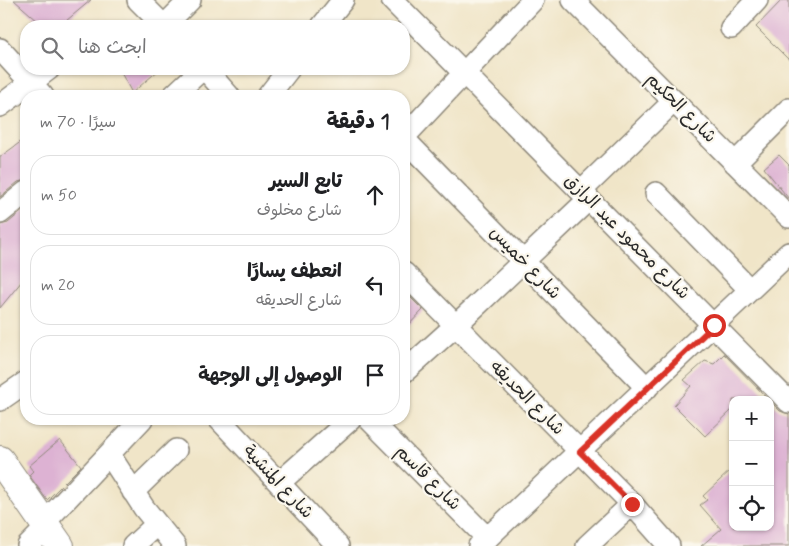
<!DOCTYPE html>
<html lang="ar">
<head>
<meta charset="utf-8">
<style>
	:root { --surface:#fff; --page:#f6f6f6; --text:#202124; --muted:#757577; --line:#e0e0e0 }
	body { margin:0; font-family:Mynerve,"Playpen Sans Arabic",sans-serif; background:var(--page); color:var(--text); direction:rtl }
	.controls { position:absolute; right:15px; bottom:15px; display:grid; overflow:hidden; border-radius:10px; box-shadow:0 1px 4px #0004 }
	.controls button { width:45px; height:45px; display:grid; place-items:center; padding:0; border:0; border-bottom:1px solid var(--line); background:var(--surface); color:var(--text); font:25px sans-serif }
	.stop { position:absolute; width:15px; height:15px; margin:-11px; border:4px solid #d93025; border-radius:50%; background:#fff }
	.stop.end { background:#d93025; border-color:#fff; box-shadow:0 1px 5px #0008 }
	.list { margin:0; padding:0; list-style:none }
	h2 { display:flex; justify-content:space-between; align-items:center; height:65px; margin:0; padding:0 20px; font-size:21px }
	h2 small { font-size:16px; font-weight:400; color:var(--muted) }
	.list li { display:grid; grid-template-columns:32px 1fr auto; gap:15px; align-items:center; box-sizing:border-box; height:80px; margin:0 10px 10px; padding:0 10px; border:1px solid var(--line); border-radius:20px }
	.list b { display:block; font-size:19px; white-space:nowrap }
	.list p { margin:0; font-size:16px; white-space:nowrap; color:var(--muted) }
	.list em { font-size:16px; font-style:normal; color:var(--muted) }
	.icon { flex:none; width:28px; height:28px; fill:none; stroke:currentColor; stroke-width:2; stroke-linecap:round; stroke-linejoin:round }
	.map { position:relative; flex:none; width:789px; height:546px; overflow:hidden; direction:ltr }
	.search { position:absolute; background:var(--surface); box-shadow:0 1px 4px #0004; left:20px; top:20px; width:390px; height:55px; display:flex; align-items:center; gap:12px; box-sizing:border-box; padding:0 18px; border-radius:20px; color:var(--muted); font-size:19px }
	.panel { position:absolute; background:var(--surface); box-shadow:0 1px 4px #0004; left:20px; top:90px; width:390px; height:335px; border-radius:20px; direction:rtl }
	.map>svg:first-child { display:block }
	.building { fill:#ddb2d3 }
	.lines { fill:none; stroke-linecap:round; stroke-linejoin:round }
	.minor-casing { stroke:#8e887a; stroke-width:24 }
	.secondary-casing { stroke:#8e887a; stroke-width:30 }
	.minor { stroke:#fff; stroke-width:21 }
	.secondary { stroke:#fff; stroke-width:28 }
	.route { stroke:#d93025; stroke-width:6 }
	.labels { text-anchor:middle; dominant-baseline:central; stroke-width:4.5; stroke-linejoin:round; paint-order:stroke }
	.street-label { font-size:18px; fill:#2b2b2b; stroke:#fbf7ec }
</style>
</head>
<body>
<div class="map">
<svg width="789" height="546" viewBox="0 0 789 546">
	<rect width="100%" height="100%" fill="#fbf7ec"/>
	<filter id="ink" filterUnits="userSpaceOnUse"><feTurbulence type="fractalNoise" baseFrequency=".02" numOctaves="2"/><feDisplacementMap in="SourceGraphic" scale="10" xChannelSelector="R" yChannelSelector="G"/><feConvolveMatrix kernelMatrix="1 2 1 2 8 2 1 2 1" color-interpolation-filters="sRGB"/></filter>
	<filter id="wash" filterUnits="userSpaceOnUse"><feTurbulence type="fractalNoise" baseFrequency=".0096" numOctaves="4" result="noise"/><feDisplacementMap in="SourceGraphic" scale="20" xChannelSelector="R" yChannelSelector="G"/><feGaussianBlur stdDeviation="1.12" result="paint"/><feColorMatrix in="noise" values="0 0 0 0 0 0 0 0 0 0 0 0 0 0 0 0 0 1.4 0 .05"/><feComposite in="paint" operator="in"/></filter>
	<g filter="url(#wash)">
		<rect width="100%" height="100%" fill="#f0e5c8"/>
		<g id="blocks">
			<!-- building -->
			<path class="building" d="M14,0H91L60,26H51L45,20L39,22Z
				M782,0H789V60L756,27Z
				M119,69H160L132,93Z
				M26,138V180L18,182L0,197V157Z
				M779,155L789,165V199L764,168Z
				M26,208V276L0,308V225L8,223Z
				M404,291L423,310L404,330Z
				M724,354L769,400H733V409L705,436L674,405L691,386L684,380L705,361L714,364Z
				M770,401L780,411L789,414V546H701L721,529L700,505L707,500L703,496L733,468V527H770Z
				M60,440L81,466L47,500L29,475L33,471L29,466Z"/>
		</g>
	</g>
	<g filter="url(#ink)">
		<use href="#blocks" fill-opacity="0" stroke="#8e887a" stroke-width="1"/>
		<g class="lines">
			<!-- minor casing -->
			<g class="minor-casing">
				<path id="minor" d="M138,0L164,26
					M392,0L789,402
					M573,0L789,217
					M164,26L190,0
					M322,26L343,0
					M731,28L757,0
					M0,49L43,96
					M205,69L229,96
					M173,96L202,69
					M268,96L289,69
					M0,106L49,69
					M404,137L533,0
					M404,139L647,388
					M735,163L789,109
					M581,191L674,101
					M656,193L750,290
					M0,213L26,192
					M404,273L632,504L669,546
					M404,372L455,326L589,199
					M0,400L26,382
					M219,419L338,546
					M369,419L487,538
					M109,454L144,508L175,546
					M279,483L351,419
					M133,492L176,450
					M44,523L142,419
					M28,546L47,527
					M133,546L157,524
					M479,546L789,253
					M587,546L632,504"/>
			</g>
			<!-- secondary casing -->
			<g class="secondary-casing">
				<path id="secondary" d="M0,460L60,546"/>
			</g>
			<!-- minor -->
			<use href="#minor" class="minor"/>
			<!-- secondary -->
			<use href="#secondary" class="secondary"/>
		</g>
	</g>
	<g class="lines" filter="url(#ink)">
		<!-- route -->
		<path class="route" d="M632,504L580,452L714,325"/>
	</g>
	<g class="labels">
		<!-- street labels -->
		<g class="street-label">
			<text transform="translate(681 108) rotate(45)">شارع الحكيم</text>
			<text transform="translate(627 237) rotate(45)">شارع محمود عبد الرازق</text>
			<text transform="translate(525 263) rotate(46)">شارع خميس</text>
			<text transform="translate(527 398) rotate(45)">شارع الحديقه</text>
			<text transform="translate(428 478) rotate(45)">شارع قاسم</text>
			<text transform="translate(278 482) rotate(47)">شارع المنشية</text>
		</g>
	</g>
</svg>
<div class="controls">
<button>+</button>
<button>−</button>
<button><svg class="icon" aria-label="locate" viewBox="0 0 24 24"><circle cx="12" cy="12" r="6"/><path d="M12 2v4M12 18v4M2 12h4M18 12h4"/></svg></button>
</div>
<div class="stop" style="left:714px;top:325px"></div>
<div class="stop end" style="left:632px;top:504px"></div>
<div class="search"><svg class="icon" aria-label="search" viewBox="0 0 24 24"><circle cx="10" cy="10" r="6"/><path d="M15 15l6 6"/></svg>ابحث هنا</div>
<section class="panel">
<h2>1 دقيقة<small>سيرًا · 70 m</small></h2>
<ul class="list">
<li><svg class="icon" aria-label="ahead" viewBox="0 0 24 24"><path d="M12 20V5M6 11l6-6 6 6"/></svg><div><b>تابع السير</b><p>شارع مخلوف</p></div><em>50 m</em></li>
<li><svg class="icon" aria-label="left" viewBox="0 0 24 24"><path d="M17 20v-9H6M10 6l-5 5 5 5"/></svg><div><b>انعطف يسارًا</b><p>شارع الحديقه</p></div><em>20 m</em></li>
<li><svg class="icon" aria-label="arrive" viewBox="0 0 24 24"><path d="M6 21V4h12l-3 4 3 4H6"/></svg><div><b>الوصول إلى الوجهة</b></div></li>
</ul>
</section>
</div>
</body>
</html>
